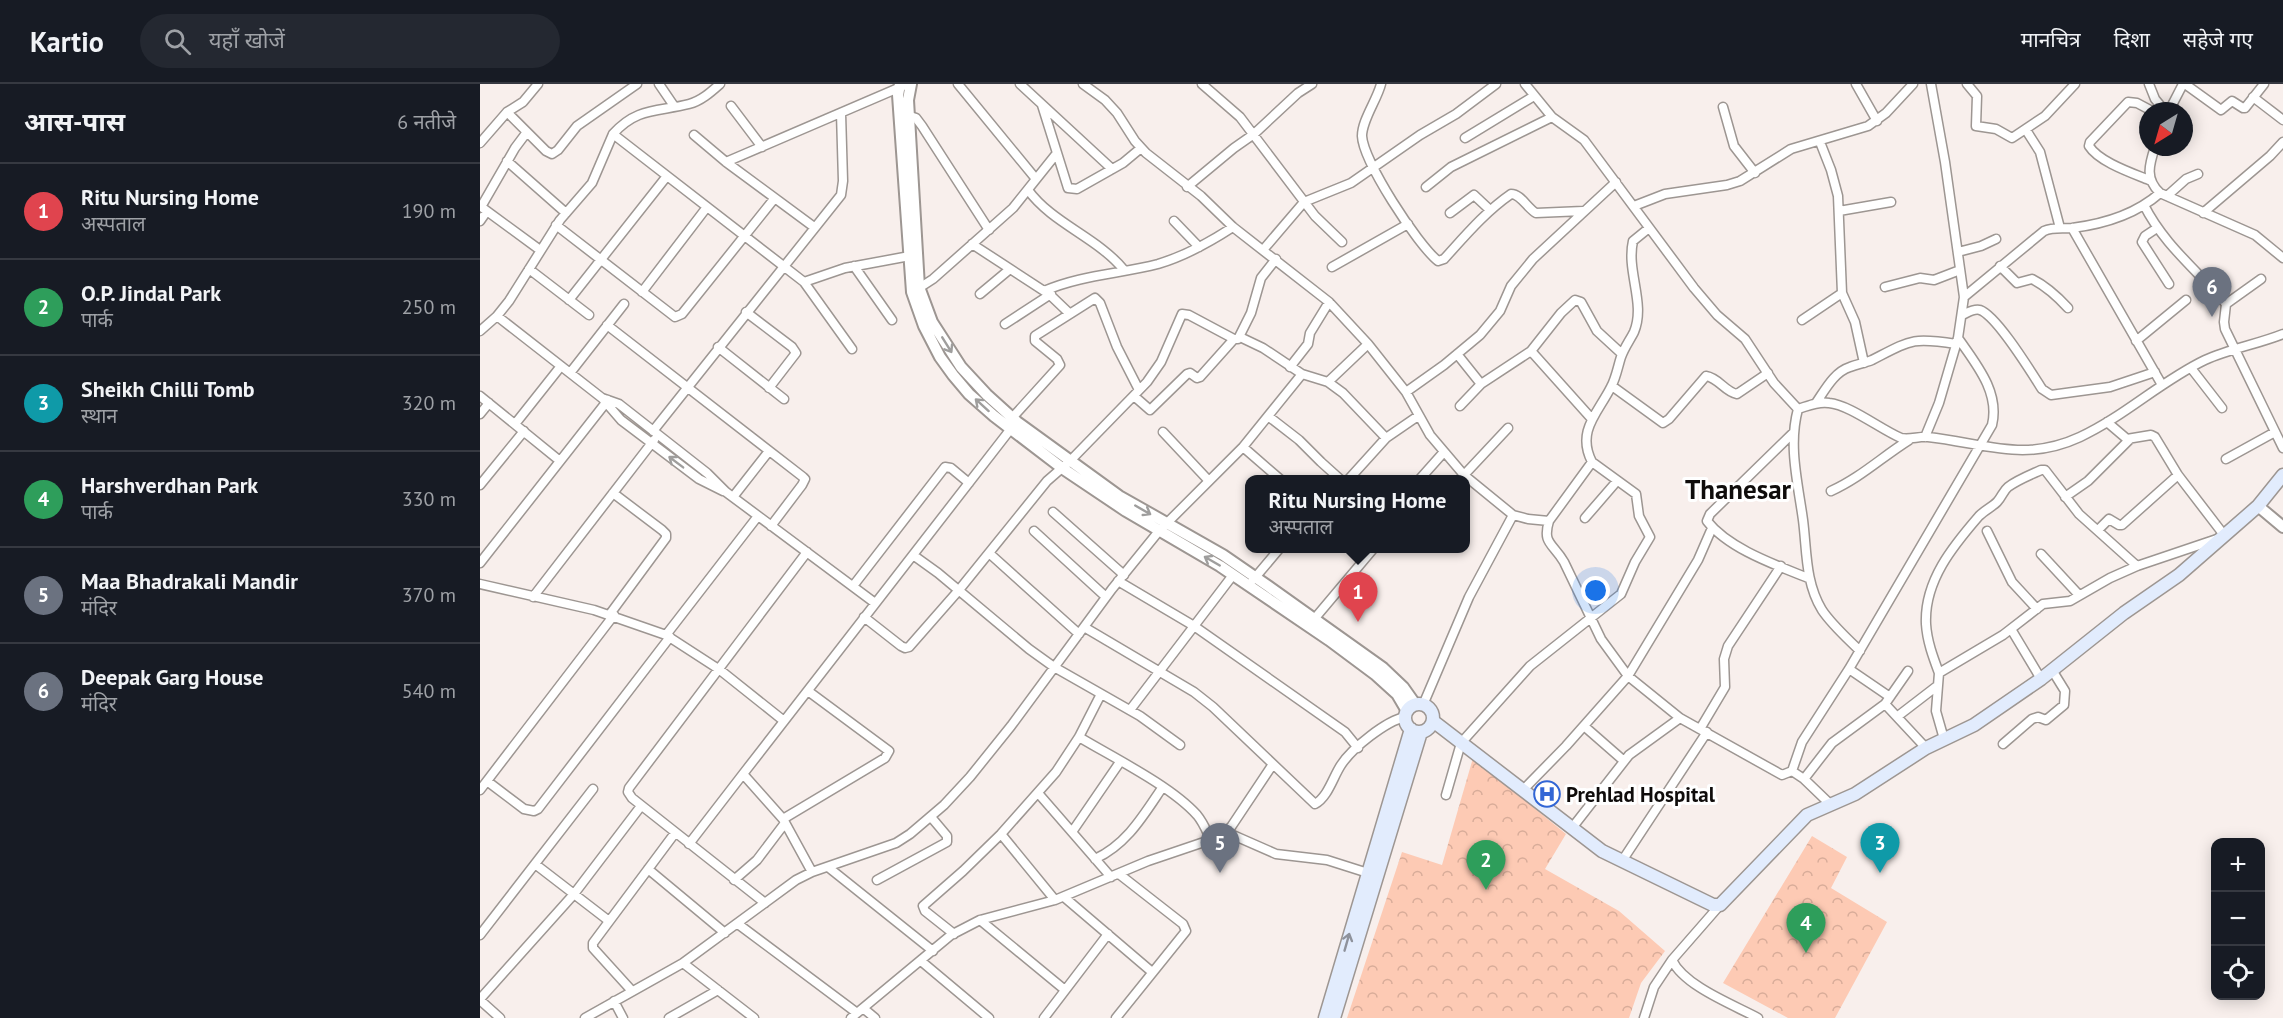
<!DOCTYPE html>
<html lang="hi">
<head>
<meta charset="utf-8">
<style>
	:root { --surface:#171b24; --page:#242831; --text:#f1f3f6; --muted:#9ea1a6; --line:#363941; --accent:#db2777 }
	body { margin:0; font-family:"PT Sans","Noto Sans Devanagari",sans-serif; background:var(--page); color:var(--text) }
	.controls { position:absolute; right:18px; bottom:18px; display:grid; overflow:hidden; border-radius:12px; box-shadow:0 3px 15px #0003 }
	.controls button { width:54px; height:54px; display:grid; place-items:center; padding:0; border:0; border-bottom:2px solid var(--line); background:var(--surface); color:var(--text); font:30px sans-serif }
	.compass { position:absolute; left:1659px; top:18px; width:54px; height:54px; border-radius:50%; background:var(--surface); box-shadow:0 3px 15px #0003; rotate:217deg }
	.you { position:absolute; left:1116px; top:507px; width:21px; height:21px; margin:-15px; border:4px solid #fff; border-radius:50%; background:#1a73e8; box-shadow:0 0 0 9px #1a73e833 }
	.badge { display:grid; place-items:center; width:39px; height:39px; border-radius:50%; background:var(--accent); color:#fff; font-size:20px; font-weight:700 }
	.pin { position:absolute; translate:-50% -50px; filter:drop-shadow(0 2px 3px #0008) }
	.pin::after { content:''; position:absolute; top:32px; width:21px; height:18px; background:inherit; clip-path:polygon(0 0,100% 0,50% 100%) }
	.popup { position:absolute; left:765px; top:391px; width:225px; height:78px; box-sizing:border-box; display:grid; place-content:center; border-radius:12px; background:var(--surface); filter:drop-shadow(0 2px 4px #0005); font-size:20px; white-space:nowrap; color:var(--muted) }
	.popup b { font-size:22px; color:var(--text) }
	.popup::after { content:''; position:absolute; left:50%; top:100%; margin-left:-12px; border:12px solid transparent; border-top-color:var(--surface) }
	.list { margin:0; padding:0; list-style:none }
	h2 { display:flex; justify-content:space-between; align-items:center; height:78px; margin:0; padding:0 24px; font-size:26px }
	h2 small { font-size:20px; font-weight:400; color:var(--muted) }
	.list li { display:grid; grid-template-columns:39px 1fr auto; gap:18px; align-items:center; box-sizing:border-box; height:96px; padding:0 24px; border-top:2px solid var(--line) }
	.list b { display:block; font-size:22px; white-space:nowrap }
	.list p { margin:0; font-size:20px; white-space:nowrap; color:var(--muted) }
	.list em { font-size:20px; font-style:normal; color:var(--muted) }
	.icon { flex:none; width:33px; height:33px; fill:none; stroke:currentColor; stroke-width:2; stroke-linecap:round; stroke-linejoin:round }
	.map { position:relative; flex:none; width:1803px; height:934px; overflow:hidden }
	header { display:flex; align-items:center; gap:36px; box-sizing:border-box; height:84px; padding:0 30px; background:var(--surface); border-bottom:2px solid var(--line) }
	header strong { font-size:28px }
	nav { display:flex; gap:33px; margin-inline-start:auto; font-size:21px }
	.search { width:420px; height:54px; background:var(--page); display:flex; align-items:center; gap:15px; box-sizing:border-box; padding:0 21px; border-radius:33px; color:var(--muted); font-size:22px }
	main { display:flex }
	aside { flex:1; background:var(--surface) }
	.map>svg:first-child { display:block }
	.park { fill:url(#park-crowns) }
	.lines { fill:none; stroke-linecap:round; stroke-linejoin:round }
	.minor-casing { stroke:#9d9692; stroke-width:11 }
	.tertiary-casing { stroke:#9d9692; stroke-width:14 }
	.secondary-casing { stroke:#9d9692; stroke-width:15 }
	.minor { stroke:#fff; stroke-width:8 }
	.tertiary { stroke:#fff; stroke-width:10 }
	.secondary { stroke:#e2ecfd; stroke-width:12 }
	.oneway { stroke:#9f9e9d }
	.oneway2 { stroke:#8e929c }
	.labels { text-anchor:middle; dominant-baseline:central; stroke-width:6; stroke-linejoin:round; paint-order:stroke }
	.poi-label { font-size:21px; font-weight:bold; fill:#0f0c0b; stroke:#fff; text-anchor:start }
	.district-label { font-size:27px; font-weight:bold; fill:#0f0c0b; stroke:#fff }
</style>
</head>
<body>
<header>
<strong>Kartio</strong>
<div class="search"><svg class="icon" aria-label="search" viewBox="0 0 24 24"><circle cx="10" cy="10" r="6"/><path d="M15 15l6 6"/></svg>यहाँ खोजें</div>
<nav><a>मानचित्र</a><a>दिशा</a><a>सहेजे गए</a></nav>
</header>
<main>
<aside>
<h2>आस-पास<small>6 नतीजे</small></h2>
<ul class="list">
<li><span class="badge" style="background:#e0444e">1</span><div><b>Ritu Nursing Home</b><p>अस्पताल</p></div><em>190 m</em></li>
<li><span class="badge" style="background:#2e9e5b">2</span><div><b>O.P. Jindal Park</b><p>पार्क</p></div><em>250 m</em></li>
<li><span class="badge" style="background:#0f9aa8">3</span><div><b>Sheikh Chilli Tomb</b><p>स्थान</p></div><em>320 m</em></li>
<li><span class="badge" style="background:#2e9e5b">4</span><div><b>Harshverdhan Park</b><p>पार्क</p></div><em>330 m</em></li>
<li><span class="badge" style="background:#6b7280">5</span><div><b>Maa Bhadrakali Mandir</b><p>मंदिर</p></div><em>370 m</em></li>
<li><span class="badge" style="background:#6b7280">6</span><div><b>Deepak Garg House</b><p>मंदिर</p></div><em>540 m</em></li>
</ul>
</aside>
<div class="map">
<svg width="1803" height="934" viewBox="0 0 1803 934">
	<defs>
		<pattern id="park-crowns" width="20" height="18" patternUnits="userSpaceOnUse" patternTransform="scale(1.5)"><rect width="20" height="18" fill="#fdcab4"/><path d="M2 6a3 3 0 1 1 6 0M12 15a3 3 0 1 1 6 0" fill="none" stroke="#d8ac99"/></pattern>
	</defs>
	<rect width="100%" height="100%" fill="#f8efec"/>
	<!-- park -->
	<path class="park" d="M993,674L1086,750L1065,785L1139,827L1185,867L1161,899L1149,934H867L922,768L962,781Z
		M1332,752L1367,773L1351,804L1407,838L1355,934H1308L1243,899Z"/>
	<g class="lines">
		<!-- minor casing -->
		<g class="minor-casing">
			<path id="minor" d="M179,0L194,22
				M478,0L556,95
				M540,0L632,85
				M603,0L625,16L637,29L655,57L666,69L721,112L753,143L849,218L888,260L926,308L950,351L984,391L1033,431L1048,435L1069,437C1062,460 1073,459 1084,478L1121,555L1148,592L1200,634L1302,691L1312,687L1322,658L1369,585L1512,341C1520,308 1496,280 1478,254
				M722,0L760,33L835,132L862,158
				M901,0C897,16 882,36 882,52C883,77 937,160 958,177L964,175C985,152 1005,128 1031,110C1041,110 1047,124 1056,129L1103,127
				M1045,0L1072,33L1104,56L1214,204L1237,231L1265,255L1294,299L1318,325C1328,322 1338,317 1349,319C1370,321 1400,345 1421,354C1430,356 1439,352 1448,353C1504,359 1544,379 1600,353C1645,332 1681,297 1725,276C1749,265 1778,260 1803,250
				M1376,0L1397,37
				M1487,0L1497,12L1496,42L1516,45L1532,54L1565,32L1595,0
				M1669,0L1675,15L1685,27
				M1705,0L1741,26L1752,17L1763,24H1765L1784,0
				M1773,13L1803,36
				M562,21L588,104L597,105L643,79L661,64
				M251,22L282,63
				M1243,23L1254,62L1275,89
				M1689,27L1703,0
				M27,28L66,67L72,70L78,66L97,42L157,0
				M424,30L436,34L442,42L509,146
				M1546,46L1560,68L1580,144
				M133,50L324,198L365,184L435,171
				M214,51L246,78L334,143
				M985,54L1054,12
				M1340,58L1351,86L1358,112L1362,209L1375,238L1384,279
				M0,59L27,28L43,18L58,0
				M1675,63C1669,81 1665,95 1680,109L1775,151L1803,174
				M27,77L86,129
				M246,78L423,2
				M1669,96C1652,89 1619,78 1609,62L1610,58L1648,18L1657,19L1672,27
				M707,103L754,64L774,50L818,9L832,0
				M946,103L971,83L1072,33
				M548,106C573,140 617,153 644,186
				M1687,112L1706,95L1718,90
				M1664,121C1684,161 1718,187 1746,220L1744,238L1745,245L1803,364
				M0,122L60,166
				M1154,122L1185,110L1247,101L1260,97L1311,65L1388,42L1406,29L1433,0
				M1,123L35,64L47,48
				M1359,127L1411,118
				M970,129L994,111L1010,126
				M1723,129L1790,72L1803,58
				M0,137L7,127
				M694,137L719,163
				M76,141L195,233L202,230L294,115
				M1592,144L1682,301
				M1677,144L1665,152L1662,158L1689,200
				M492,160L564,207C601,191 639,190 678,180C705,172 730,158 753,143
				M783,166L824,118L871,99L940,51L976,30L1016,0
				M1478,168L1501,162L1516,155
				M374,182L412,236
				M1520,182L1537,199L1552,195C1566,202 1577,212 1588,224
				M852,183L928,140
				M49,185L109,231
				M324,198L372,265
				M1405,203L1440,194L1454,196L1480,186
				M436,206L453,195L533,124L577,69
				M162,208L227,123
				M567,208L590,230
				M500,210L530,185
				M1484,213L1564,147C1573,143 1582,145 1592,144C1624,140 1655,131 1680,109
				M89,216L187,92
				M1746,220L1781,195
				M266,228L312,263L316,269L289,304
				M1482,231C1487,229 1494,224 1500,226C1517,232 1551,288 1562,305L1571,311L1630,303L1675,288
				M17,232L122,314L141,336L219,395L243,407
				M1322,236L1362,209
				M525,240L571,210
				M127,241L323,393L325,395L322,401L291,442
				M0,247L17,232L29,217L80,136L112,99L133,50C157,23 178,28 209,20C221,17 231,8 240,0
				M760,253L783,264L822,290L848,298L863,309L906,354
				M1656,257L1706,216
				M238,263L304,315
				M1051,267L1111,334
				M977,270L1001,300
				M810,283L828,260L830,249L849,218
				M1711,284L1742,324
				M90,289L144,220
				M848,298L888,260
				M1132,302L1183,339L1189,335L1226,292C1239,294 1245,308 1257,310L1288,289
				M926,308L964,281L1000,251L1020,227L1031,202L1053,175L1136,98
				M0,312L80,377
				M654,312L670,326L707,290L710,289L717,294L720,293L754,255
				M122,314L139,320L227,389L246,408L395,519
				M1336,319C1345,306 1354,288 1370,283C1378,280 1385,279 1392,276C1431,256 1432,253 1476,260
				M980,322L1001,300L1051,267L1081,229L1095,216L1101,218L1117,247L1142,270
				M1318,325C1308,362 1318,399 1323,436C1327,467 1325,498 1342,526C1352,541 1367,554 1380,567
				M0,330L9,319
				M788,332L819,356L841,378L861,396
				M532,334L580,281L577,275L555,257V252L615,214L620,219L637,263L659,306
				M1627,338L1647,355L1671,351L1675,353L1698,391L1744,451
				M35,340L81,282
				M173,347L361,111L363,97L361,29
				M683,348L729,397
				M1314,348L1230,430L1227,437C1249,465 1296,481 1328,494
				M1445,353L1459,319L1478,254L1484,213L1465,78L1451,0
				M763,363L801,396
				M1746,375L1795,348
				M984,391L1028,344
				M868,396L906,354L938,332
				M939,396L963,369
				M0,401L44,347
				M1351,407C1380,394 1402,373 1429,356
				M253,413L289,367
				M1585,413L1608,397L1650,355
				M573,428L644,491
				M1105,434L1137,397
				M1069,437L1112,378C1096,347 1118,329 1131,303C1136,294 1138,282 1141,273C1144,264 1150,256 1154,248C1166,220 1146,187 1153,157L1169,144
				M1618,446L1629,435L1639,441H1642L1698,391
				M554,447L626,513
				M1507,447L1532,498L1557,525
				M509,469L599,550
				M1561,470L1599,511
				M433,471L458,489L549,565L574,583L660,632L700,661
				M0,479L128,316
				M773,496L800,464
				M638,497L714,542L865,648L878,664
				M0,500L114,526L186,551L240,586L304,637
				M373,502L465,383L471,384L489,399
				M53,513L174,356
				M130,530L186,454V450L182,446L133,409
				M384,533L421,562L425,564L429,563L479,506L567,397L590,377L667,298L681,278L702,230L709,231L754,255H758L771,229L781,194L796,175
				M830,540L894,464
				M604,543L714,608L733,623L835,720C848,713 853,693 861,681C872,664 906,637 925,633
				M1531,545L1561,595
				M186,551L278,432
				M1369,585L1410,613
				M1459,589C1453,573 1447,557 1446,540C1444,497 1473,462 1499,432C1505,426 1512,423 1517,418C1522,413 1523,407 1528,403C1537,396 1550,391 1561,386H1565L1599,430L1657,482
				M1405,620L1446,664
				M943,621L989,513L1033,431
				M650,626L753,491
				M1418,632L1457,602
				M1104,642L1144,677
				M1220,645L1245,603L1244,575L1248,562L1301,482
				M599,653C634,674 691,702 717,731C723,738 727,748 731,756
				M1464,655L1456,627L1459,589L1523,551L1563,520L1590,517L1630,494L1657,482L1737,455
				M1523,660L1552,635L1558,633L1566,636L1584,621L1585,607L1572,586
				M1312,687L1324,695L1350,720
				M1324,695L1352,659L1405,620L1428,587
				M7,697L44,725L54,727L58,725L190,553
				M0,706L134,531
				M1043,706L1086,662L1148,592L1218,476L1232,444
				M558,709L631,793
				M966,711L981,659L1050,582L1141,510L1155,478L1170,453L1159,432L1156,410L1112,378
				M303,735L405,674L409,667L328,607
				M1092,744L1149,671L1200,634
				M592,748L640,678
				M746,748L796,770L847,776L888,789
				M521,750L575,816
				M209,760L263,690
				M615,775C647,760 663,732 682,704
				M1142,777L1227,648
				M55,780L129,837
				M348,783L453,867
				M168,785L245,849
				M332,788L303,735L263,690L533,342
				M254,796L277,776L305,739
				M397,796L467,758V752L451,733
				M584,813L672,888
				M285,819L152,714L148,708L149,704L327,468
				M1240,821L1192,876C1204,902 1254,921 1278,934
				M500,836L585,906
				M258,840L377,929
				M474,850L445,827L443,822L483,787L521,750L576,688L599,653L621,610
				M0,851L113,705
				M441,877L509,934
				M203,879L274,934
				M152,907L113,864V859L195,749
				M0,915L94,810L161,722
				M0,916L20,934
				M134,917L143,934
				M383,924L395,934
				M105,934L203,879L316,796L332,788L416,759L430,750L464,721L490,693L531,642L632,505L679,447L763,363L822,290
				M189,934L238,906
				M371,934L471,851L500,836L575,816L668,777L736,754L751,743L793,680
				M564,934L628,850
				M636,934L706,847L703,840L639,790
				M1164,934L1174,903L1192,876"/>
		</g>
		<!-- tertiary casing -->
		<g class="tertiary-casing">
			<path id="tertiary" d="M420,0L418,11L432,208L444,242L460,273L473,291L489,310L514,332L582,384L646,427L740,482L849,556L896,591L917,610L927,627
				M431,0L428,16L439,203L452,238L481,283L507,311L537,338L639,412L743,471L788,502L903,584L923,603L935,620
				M1778,422L1803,443"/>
		</g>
		<!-- secondary casing -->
		<g class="secondary-casing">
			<path id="secondary" d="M925 634a14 14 0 1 1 28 0a14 14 0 1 1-28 0Z
				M953,637L1122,767L1233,821H1240L1327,731L1375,710L1446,664L1494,641L1561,595L1644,529L1699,491L1778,422L1803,391
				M845,934L931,645
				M854,934L941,648"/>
		</g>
		<!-- minor -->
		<use href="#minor" class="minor"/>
		<!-- tertiary -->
		<use href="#tertiary" class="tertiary"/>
		<!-- secondary -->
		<use href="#secondary" class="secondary"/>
	</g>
	<!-- one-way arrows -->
	<defs><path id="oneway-shaft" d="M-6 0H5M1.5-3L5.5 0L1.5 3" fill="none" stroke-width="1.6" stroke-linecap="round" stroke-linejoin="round" transform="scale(1.5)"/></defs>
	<g class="oneway">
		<use href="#oneway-shaft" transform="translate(467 261) rotate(58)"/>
		<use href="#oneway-shaft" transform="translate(502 321) rotate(-138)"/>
		<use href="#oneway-shaft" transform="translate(196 378) rotate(-143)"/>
		<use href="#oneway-shaft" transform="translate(663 426) rotate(30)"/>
		<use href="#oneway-shaft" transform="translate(732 477) rotate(-150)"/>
	</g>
	<use class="oneway2" href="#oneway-shaft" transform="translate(867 858) rotate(-74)"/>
	<!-- icons -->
	<defs>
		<g id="hospital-ring" transform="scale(1.35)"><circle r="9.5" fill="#fff" stroke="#3266d5" stroke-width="1.5"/><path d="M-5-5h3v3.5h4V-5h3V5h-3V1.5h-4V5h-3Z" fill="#3266d5"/></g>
	</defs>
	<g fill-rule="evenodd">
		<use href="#hospital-ring" x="1067" y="710"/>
	</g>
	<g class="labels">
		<!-- poi labels -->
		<g class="poi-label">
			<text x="1086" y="710">Prehlad Hospital</text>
		</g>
		<!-- district labels -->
		<g class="district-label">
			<text x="1258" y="405">Thanesar</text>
		</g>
	</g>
</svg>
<div class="controls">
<button>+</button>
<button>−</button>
<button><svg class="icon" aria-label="locate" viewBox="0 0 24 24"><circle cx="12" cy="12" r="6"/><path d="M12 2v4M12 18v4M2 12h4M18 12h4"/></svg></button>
</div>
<svg class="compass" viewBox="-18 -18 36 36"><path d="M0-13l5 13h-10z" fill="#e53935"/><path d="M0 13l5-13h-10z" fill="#9ea1a6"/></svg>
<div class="you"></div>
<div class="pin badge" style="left:878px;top:538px;background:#e0444e">1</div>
<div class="popup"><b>Ritu Nursing Home</b>अस्पताल</div>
<div class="pin badge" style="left:1006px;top:806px;background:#2e9e5b">2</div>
<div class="pin badge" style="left:1400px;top:789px;background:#0f9aa8">3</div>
<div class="pin badge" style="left:1326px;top:869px;background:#2e9e5b">4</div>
<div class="pin badge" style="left:740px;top:789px;background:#6b7280">5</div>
<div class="pin badge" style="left:1732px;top:233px;background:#6b7280">6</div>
</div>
</main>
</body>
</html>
